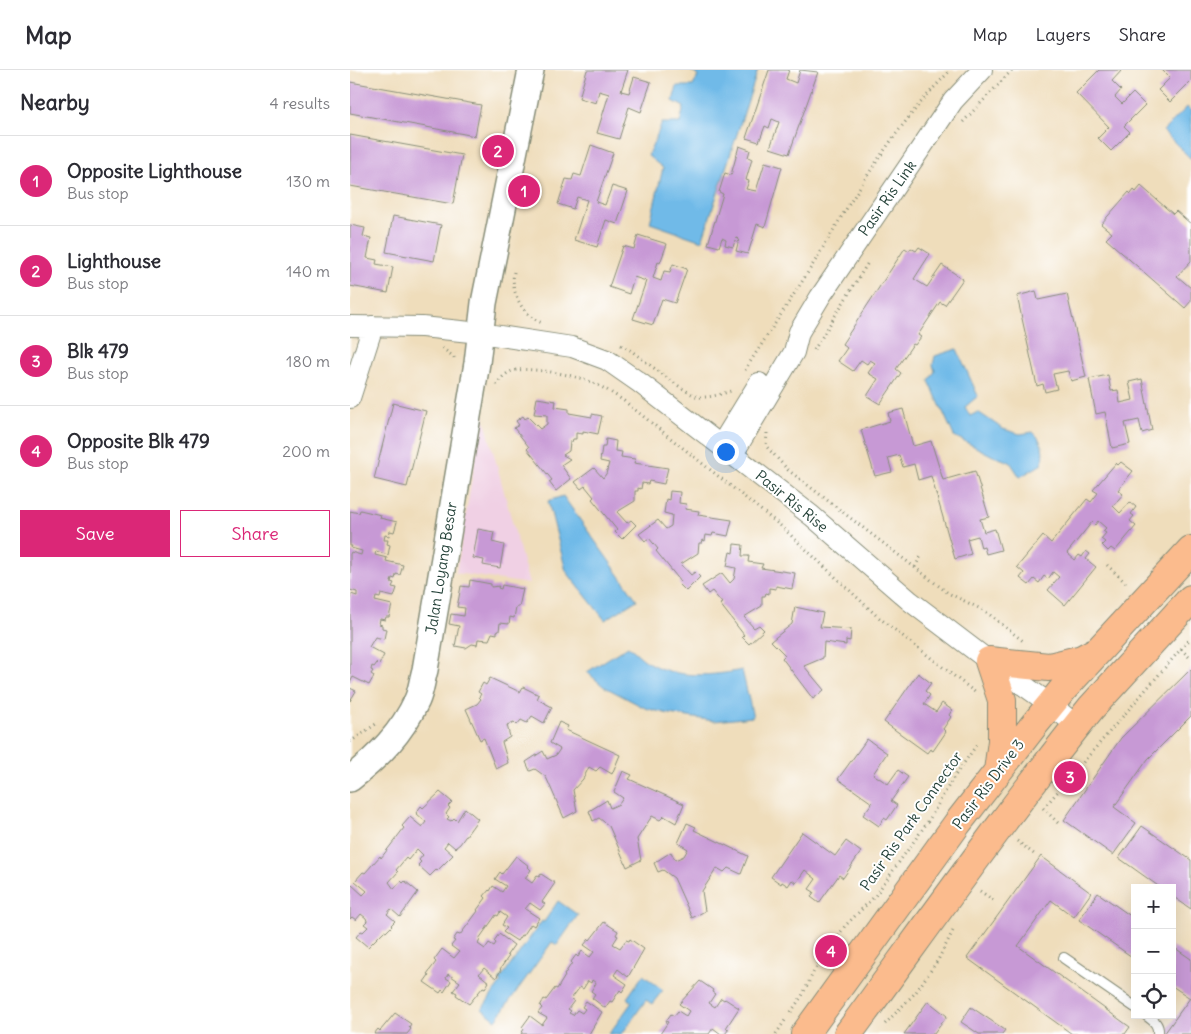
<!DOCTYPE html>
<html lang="en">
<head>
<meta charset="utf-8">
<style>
	:root { --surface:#fff; --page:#f7f7f7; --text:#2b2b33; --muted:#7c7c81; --line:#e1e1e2; --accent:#db2777 }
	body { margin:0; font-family:Delius,sans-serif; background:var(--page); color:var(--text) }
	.controls { position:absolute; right:15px; bottom:15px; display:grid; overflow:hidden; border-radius:0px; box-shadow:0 5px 20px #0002 }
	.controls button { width:45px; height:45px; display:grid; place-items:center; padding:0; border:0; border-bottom:1px solid var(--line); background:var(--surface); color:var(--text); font:25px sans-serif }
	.you { position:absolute; left:375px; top:381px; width:18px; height:18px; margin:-12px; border:4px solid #fff; border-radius:50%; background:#1a73e8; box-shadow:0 0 0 8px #1a73e833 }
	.badge { display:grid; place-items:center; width:32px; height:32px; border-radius:50%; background:var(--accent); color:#fff; font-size:16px; font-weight:700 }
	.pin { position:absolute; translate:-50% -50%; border:2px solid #fff; box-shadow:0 1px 5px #0006 }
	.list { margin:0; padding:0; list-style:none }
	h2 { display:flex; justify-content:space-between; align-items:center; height:65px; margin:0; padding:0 20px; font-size:21px }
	h2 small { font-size:16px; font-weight:400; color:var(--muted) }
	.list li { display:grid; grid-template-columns:32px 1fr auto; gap:15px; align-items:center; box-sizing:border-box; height:90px; padding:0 20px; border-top:1px solid var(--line) }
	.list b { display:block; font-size:19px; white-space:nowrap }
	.list p { margin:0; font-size:16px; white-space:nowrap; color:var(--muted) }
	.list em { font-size:16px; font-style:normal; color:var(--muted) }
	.actions { display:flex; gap:10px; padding:15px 20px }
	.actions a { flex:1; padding:11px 0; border:1px solid var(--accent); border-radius:0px; text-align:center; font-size:18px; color:var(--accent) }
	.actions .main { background:var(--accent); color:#fff }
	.icon { flex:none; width:28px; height:28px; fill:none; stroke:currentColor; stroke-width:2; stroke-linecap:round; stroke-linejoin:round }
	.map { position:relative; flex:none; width:841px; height:964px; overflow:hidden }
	header { display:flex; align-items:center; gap:30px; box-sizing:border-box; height:70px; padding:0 25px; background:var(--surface); border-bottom:1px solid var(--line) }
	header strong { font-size:24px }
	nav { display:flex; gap:28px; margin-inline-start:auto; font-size:18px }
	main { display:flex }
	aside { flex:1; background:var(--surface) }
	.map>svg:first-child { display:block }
	.built { fill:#f0d0e4 }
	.water { fill:#6fbae8; stroke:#477c8e }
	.building { fill:#c799d5 }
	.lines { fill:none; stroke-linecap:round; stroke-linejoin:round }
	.service-casing { stroke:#878d78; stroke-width:12 }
	.minor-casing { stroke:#878d78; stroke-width:22 }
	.tertiary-casing { stroke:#878d78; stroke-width:28 }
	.primary-casing { stroke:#878d78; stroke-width:30 }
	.path { stroke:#878d78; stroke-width:3; stroke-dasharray:1 4; stroke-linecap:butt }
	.service { stroke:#fff; stroke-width:10 }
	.minor { stroke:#fff; stroke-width:20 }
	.tertiary { stroke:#fff; stroke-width:25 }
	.primary { stroke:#fbbb8d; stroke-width:28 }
	.labels { text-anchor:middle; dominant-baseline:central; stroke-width:4; stroke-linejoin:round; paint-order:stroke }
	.street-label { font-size:15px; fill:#1f3d34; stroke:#fff }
</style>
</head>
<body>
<header>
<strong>Map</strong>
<nav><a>Map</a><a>Layers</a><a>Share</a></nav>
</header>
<main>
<aside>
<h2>Nearby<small>4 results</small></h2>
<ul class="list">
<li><span class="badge">1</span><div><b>Opposite Lighthouse</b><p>Bus stop</p></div><em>130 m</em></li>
<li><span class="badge">2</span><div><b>Lighthouse</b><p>Bus stop</p></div><em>140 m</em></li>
<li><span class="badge">3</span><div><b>Blk 479</b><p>Bus stop</p></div><em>180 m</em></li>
<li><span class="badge">4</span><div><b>Opposite Blk 479</b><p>Bus stop</p></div><em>200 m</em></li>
</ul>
<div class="actions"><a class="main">Save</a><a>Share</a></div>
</aside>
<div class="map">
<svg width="841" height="964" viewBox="0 0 841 964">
	<rect width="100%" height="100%" fill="#fff"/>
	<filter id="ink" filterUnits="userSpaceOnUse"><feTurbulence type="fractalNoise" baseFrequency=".02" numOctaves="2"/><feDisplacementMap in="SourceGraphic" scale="10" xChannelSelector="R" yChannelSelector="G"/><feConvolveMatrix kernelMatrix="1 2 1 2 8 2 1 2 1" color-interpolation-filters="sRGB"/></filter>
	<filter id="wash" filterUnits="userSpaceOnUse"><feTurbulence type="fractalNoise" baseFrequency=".0096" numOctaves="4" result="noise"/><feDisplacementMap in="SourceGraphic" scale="20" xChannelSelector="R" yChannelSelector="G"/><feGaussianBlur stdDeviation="1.12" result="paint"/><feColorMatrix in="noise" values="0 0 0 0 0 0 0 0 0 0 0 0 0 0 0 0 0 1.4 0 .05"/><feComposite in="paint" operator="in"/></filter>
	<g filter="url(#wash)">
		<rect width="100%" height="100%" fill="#efddbb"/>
		<!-- built -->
		<path class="built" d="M133,343L136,355L179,514L106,503Z"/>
		<!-- water -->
		<path class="water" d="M340,0H408L352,171L300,153L313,98L298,86L312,53H330L334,37L323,31L327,16H343L348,6Z
			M837,37L841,41V89L813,61Z
			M607,279L628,326L615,337L620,346L628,342L653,359L670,364L683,362C693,371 694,381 692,394L670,407L660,392L643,386L604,366L579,311L585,301L583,295L585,286Z
			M213,426L287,530L255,550L216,501L198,431Z
			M278,576C285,581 292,589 299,593C327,609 363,606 392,600L403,647L364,651L319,644L295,638L253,616L237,602Z
			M208,831L228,845L207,875L202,872L146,950L132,939L151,912L149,911L192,851L194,852Z
			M293,905L313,920L302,934L296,930L272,964H259L282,932L277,928Z"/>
		<g id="blocks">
			<!-- building -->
			<path class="building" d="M237,0H278L271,21L279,23L284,7L301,12L291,42L279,37L269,69L247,63L259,24L249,21L246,33L229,28Z
				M419,0H439L436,9L446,13L450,0L468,2L439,84L420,78L429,52L422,49L419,58L415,56L409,72L396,68Z
				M749,0H772L762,11L771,20L765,27L772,34L783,23L795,35L774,56L780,62L761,81L748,68L759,57L726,23Z
				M812,0H841V11L820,32L808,20L820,8Z
				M0,12L131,35L125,66L0,43Z
				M0,65L112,85L103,134L0,116Z
				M241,75L263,83L246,132L255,135L262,116L278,121L267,154L256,150L247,177L224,170L237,130L227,127L223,139L208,134L216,109L222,110L224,104L231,106Z
				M389,76L400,80L398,87L402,89L396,110L399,111L396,119L406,121L415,92L432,97L415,157L407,154L398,184L386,181L389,169L386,168L383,177L375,175L376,170L372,168L369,177L358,174L373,124L369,122L375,103L381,105Z
				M791,116L823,144L826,141L841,154V191L827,206L841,218V231L835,238L756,169L762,163L751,154L779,122L781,124L784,120L786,122Z
				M43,146L91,155L84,191L36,182Z
				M0,155L15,158L13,166L21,168L17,188L27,190L26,194L43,197L38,223L0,216Z
				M288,165L317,174L310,193L308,192L303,208L311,211L314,201L320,202L323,194L337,199L325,233L312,229L303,255L283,249L296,211L284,207L279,224L259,217L273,176L284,179Z
				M569,177L580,184L564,209L577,217L592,195L613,209L595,235L590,232L568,265L571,267L565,275L563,274L546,299L551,303L530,334L517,326L528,309L518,303L525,293L520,290L517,294L511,290L503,301L488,291L497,278L492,274L555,178L559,181L561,178L566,181Z
				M686,221L688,230L717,224L736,307L721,311L718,301L703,304L707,319L695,322L693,314L687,316L667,226Z
				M758,305L761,321L768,320L770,333L783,330L779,312L792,309L802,360L792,363L789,350L775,353L780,374L762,378L755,342L746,344L739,309Z
				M187,328L206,331L205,337L219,339V343L242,347V344L252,346L248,364L233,361V364L226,363V369H223L222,372H220L219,381L213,385L220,389L211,395L221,409L206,421L199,412L202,410L177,379L179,377L164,358L169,355L166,351L173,346L175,349L178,347L190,359L197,354V345L184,344Z
				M43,333L76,341L57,417L24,409Z
				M553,339L563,376L581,371L593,410L625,401L639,447L630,449L634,462L645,459L651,480L636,484L634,477L631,478L628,466L617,469L621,484L605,489L581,406L568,410L564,394L553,397L549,385L538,388L542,402L525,406L511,360L540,351L538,343Z
				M256,369L266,371L265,381L272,382L271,387L285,389L284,393L318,398L314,414L299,411L298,414L292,413L291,419L288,418V421H285V431L267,442L277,453L281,450L286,455L272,469L265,462L267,460L242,429L244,427L235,416L231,419L225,412L244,398L253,408L256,404L259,393L250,391L252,377H255Z
				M771,392L783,401L768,420L773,424L763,436L770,443L780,432L786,437L781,444L784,446L780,451L786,456L765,481L761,478L758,481L752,475L755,472L751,469L756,463L753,461L756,458L748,451L745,455L742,452L717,483L725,490L729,485L732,487L736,481L740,484L736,489L746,497L715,535L698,520L709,507L703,502L698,509L694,506L689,513L684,509L679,515L670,508L674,503L667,497L693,466L701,473L737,429L741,432L748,423L743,420L766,393L768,395Z
				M320,421L330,422L329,433L336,434L335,439L349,441L348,445L382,450L378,466L363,463L362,466L356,465L355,471L353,470L352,473H349L348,483L331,494L341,505L345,502L350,507L336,521L329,514L331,512L306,481L308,479L299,468L295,471L289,464L308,450L316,459L321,456L322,445L314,443L316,429L319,430Z
				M10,440L31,445L30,448L47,452L44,462L40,461L39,466L35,465L34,470H38L37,474L40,475L38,485L26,481L25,485L37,488L36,491L53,495L50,505L46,504L45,509L42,508L41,512L44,513L42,517L47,518L44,527L31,524L30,528L26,527L25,531L42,535L39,547H36L35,550L30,549L29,554L32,555V558L36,559L34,569L25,567L19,577L34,585L29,595L27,593L24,597L22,596L21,600L23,601L21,604L24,606L19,615L3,607L0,613V529L1,524L7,526V522L0,520V484L1,482L11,485L12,481L1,478L2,476H0V441L9,443Z
				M128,459L144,462L142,472L154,475L150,498L133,495L134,490L123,488Z
				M384,474L393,475L392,486H399L398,492L413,494L411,498L445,503L442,519L426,516V519L419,518V524L416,523L415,526H412V536L394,547L404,558L409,555L414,560L399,574L392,567L394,565L370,534L372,533L362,521L358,524L352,516L372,503L380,513L384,509L386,498L377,496L380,482L383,483Z
				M120,510L141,514V517L149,516L148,518L151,519L152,515L173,519L169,537H166L164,548L160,547L159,554L150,553L149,561H147V564L142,563L139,570L128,569L127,575L122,574L116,578L105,576L109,556L99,554L101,544L114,546L115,538L107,537L109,527L111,516L119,517Z
				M445,537L473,543L470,557L501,559L500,571L496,570V575L474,572L473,588L454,596L474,620L463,629L432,588L435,585L421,571L442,554Z
				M841,599V646L798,689L764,737L786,753L763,785L714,750L771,668Z
				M568,603L581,613L575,621L580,625L574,634L586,642L592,633L602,640L599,645L601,647L593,659L596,662L583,681L580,679L577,683L534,652Z
				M140,608L170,622L173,617L189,625L187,629L202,637L194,653L182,646L177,653L171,650L167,655L164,652L157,655L160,667L152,672L158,693L146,699L134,668L130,670L116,639L127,634L131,629L129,627L131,624L128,622L133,613L136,615Z
				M0,618L6,621L0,631Z
				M209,652L218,656L216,660L270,685L262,704L250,697L246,701L239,697L233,709L223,720L227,741L214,748L196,707L185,699L180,701L176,692L193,681L197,689L206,685L210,679L200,673Z
				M517,669L537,683L523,704L538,714L548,700L558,707L541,731L547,735L537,750L534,748L529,756L513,745L522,733L488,709Z
				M273,701L282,705L279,709L334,734L326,753L314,746L310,750L302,746L287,769L291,790L277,797L259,756L249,748L243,751L239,741L257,730L260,738L269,734L273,728L264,722Z
				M90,722L102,732L98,736L100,738L96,744L99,747L97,749L101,751L104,748L107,751L115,738L128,749L110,774L105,778L98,772L94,777L103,785L87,801L86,800L80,806L68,795L71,792L69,790L73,785L67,779L58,790L56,788L46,800L48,802L39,812L44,819L51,811L53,813L55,811L68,822L50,847L41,839L37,844L45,851L41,855L42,856L36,862L34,861L18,877L6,867L11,861L13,862L18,857L14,854L17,851L16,848L11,844L6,850L2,847L0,849V817L2,815L13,825L17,821L5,811L13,802L15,803L30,786L31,788L54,758L52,756L60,747L72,757L76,752L66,743L71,736L73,738Z
				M337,753L346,757L344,760L398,786L391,804L378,798L374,802L367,798L352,821L355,841L342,848L324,808L313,800L308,802L304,793L321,782L325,790L334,786L338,779L328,773Z
				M792,756L841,790V839L822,826V818H811L769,788Z
				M452,762L485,786L496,771L511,782L493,808L489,805L469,833L461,827L464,822L459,819L466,809L455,800L446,813L442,810L438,816L432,812L431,814L421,807Z
				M166,786L179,796L178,797L181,800L175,808L182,813L187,806L189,807L191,804L205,813L192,832L195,834L190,840L180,833L175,839L189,848L184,856L181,854L173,866L171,865L167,871L153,862L157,858L152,855L157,847L150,842L148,846L146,845L129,869L130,870L128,874L135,879L139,873L144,876L146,873L144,871L149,864L164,875L157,885L159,886L150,899L151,900L146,908L134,898L129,904L139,912L135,918L133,917L119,934L106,925L107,923L103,921L110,912L98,904L96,908L101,911L94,922L92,920L90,923L74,912L79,905L77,904L86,892L84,890L92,879L104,888L109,882L101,876L105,871L103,870L107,864L110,865L128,841L127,840L136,828L134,826L139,820L140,821L143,816L152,822L156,816L145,809L150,802L152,804Z
				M691,786L741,823L724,847L701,830L668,876L780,957L775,964H722L617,888Z
				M748,823L785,849V889L729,850Z
				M254,852L268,861L266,865L268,866L263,874L270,878L276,870L279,871L280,869L294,879L278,907L268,899L264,905L277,914L272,922L270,920L262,932L260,931L255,938L242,928L245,924L241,921L246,913L242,910L241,913L238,911L233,919L230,917L221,929L224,931L218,939L221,941L219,943L223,945L227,940L232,943L235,939L232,937L236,931L252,942L239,964H171L174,959L172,957L180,946L192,955L197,948L188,943L192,938L190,936L194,929L196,930L205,918L207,919L215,906L214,905L222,893L221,892L226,885L228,887L232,881L240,887L244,882L234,875L239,869L240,870Z
				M822,876L841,889V964H814L840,928L822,916Z
				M350,911L363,920L362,922L365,924L359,933L365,937L371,928L374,930L375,929L389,938L376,958L379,959L375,964H371L363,958L359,964H310L318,952L316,951L321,944L324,946L328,941L336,946L339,941L329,934Z
				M578,931L597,946L584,964H554Z
				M621,937L655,960L652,964H629L611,952Z
				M45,943L61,954L59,957L61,959L57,964H24L28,959L30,961Z"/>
		</g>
	</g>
	<g filter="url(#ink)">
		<use href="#blocks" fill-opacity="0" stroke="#878d78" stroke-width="1"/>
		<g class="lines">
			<!-- service casing -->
			<g class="service-casing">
				<path id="service" d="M714,888L785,937
					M796,945C804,951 809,954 808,964"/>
			</g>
			<!-- minor casing -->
			<g class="minor-casing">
				<path id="minor" d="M0,256L72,257L130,263L222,277L257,290L290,313L462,446L560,531L639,591L700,634L727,656
					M0,328L23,256
					M371,375L409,313
					M383,384L444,282L449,262L470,227L603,31L632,0"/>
			</g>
			<!-- tertiary casing -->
			<g class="tertiary-casing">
				<path id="tertiary" d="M0,709C28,687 52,663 67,630C71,621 72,610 75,600L127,293L134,233L181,0"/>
			</g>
			<!-- primary casing -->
			<g class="primary-casing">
				<path id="primary" d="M648,701L652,671V630L639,591L699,597L732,589L745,582
					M455,964L607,754L684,655L715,617L841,480
					M498,964C578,855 656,744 741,638L841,529"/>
			</g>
			<!-- path -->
			<path class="path" d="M613,52L662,0
				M164,202C160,222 173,247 193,253
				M271,275L280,280C293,289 337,325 349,327C360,328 371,324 381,321L383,323
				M92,278L104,287L105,291
				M464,280L519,191
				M395,300C418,264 442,228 465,191C505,124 545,55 601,0
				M146,315C149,310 155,304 160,302C172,295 223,305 236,310C250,315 262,323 274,331L432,457L527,546L626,623
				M417,363L416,376L438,400L598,523L635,541L673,571
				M757,495L778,515
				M565,497L571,486
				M831,579L841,568
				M0,672L26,654
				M718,710L729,720
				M697,734L831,579L841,589
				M693,738L709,754
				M667,771L684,784
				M630,821L646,832
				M441,942L452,926L466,897L495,856L525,826L579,750L602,710L628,673
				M535,954L566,922L588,890L603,861
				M426,964L436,949"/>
			<!-- service -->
			<use href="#service" class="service"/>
			<!-- minor -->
			<use href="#minor" class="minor"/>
			<!-- tertiary -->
			<use href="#tertiary" class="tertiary"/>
			<!-- primary -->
			<use href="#primary" class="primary"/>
		</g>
	</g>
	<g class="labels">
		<!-- street labels -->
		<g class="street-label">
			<text transform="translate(537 128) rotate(-55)">Pasir Ris Link</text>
			<text transform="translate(442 431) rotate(39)">Pasir Ris Rise</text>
			<text transform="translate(91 498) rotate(-81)">Jalan Loyang Besar</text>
			<text transform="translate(638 714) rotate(-53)">Pasir Ris Drive 3</text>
			<text transform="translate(561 751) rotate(-55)">Pasir Ris Park Connector</text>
		</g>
	</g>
</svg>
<div class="controls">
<button>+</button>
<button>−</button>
<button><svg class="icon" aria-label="locate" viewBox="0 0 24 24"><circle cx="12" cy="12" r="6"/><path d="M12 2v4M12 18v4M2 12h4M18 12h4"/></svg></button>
</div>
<div class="you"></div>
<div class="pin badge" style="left:174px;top:121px">1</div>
<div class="pin badge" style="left:148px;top:81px">2</div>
<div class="pin badge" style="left:720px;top:707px">3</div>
<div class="pin badge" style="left:481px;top:881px">4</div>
</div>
</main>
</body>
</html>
